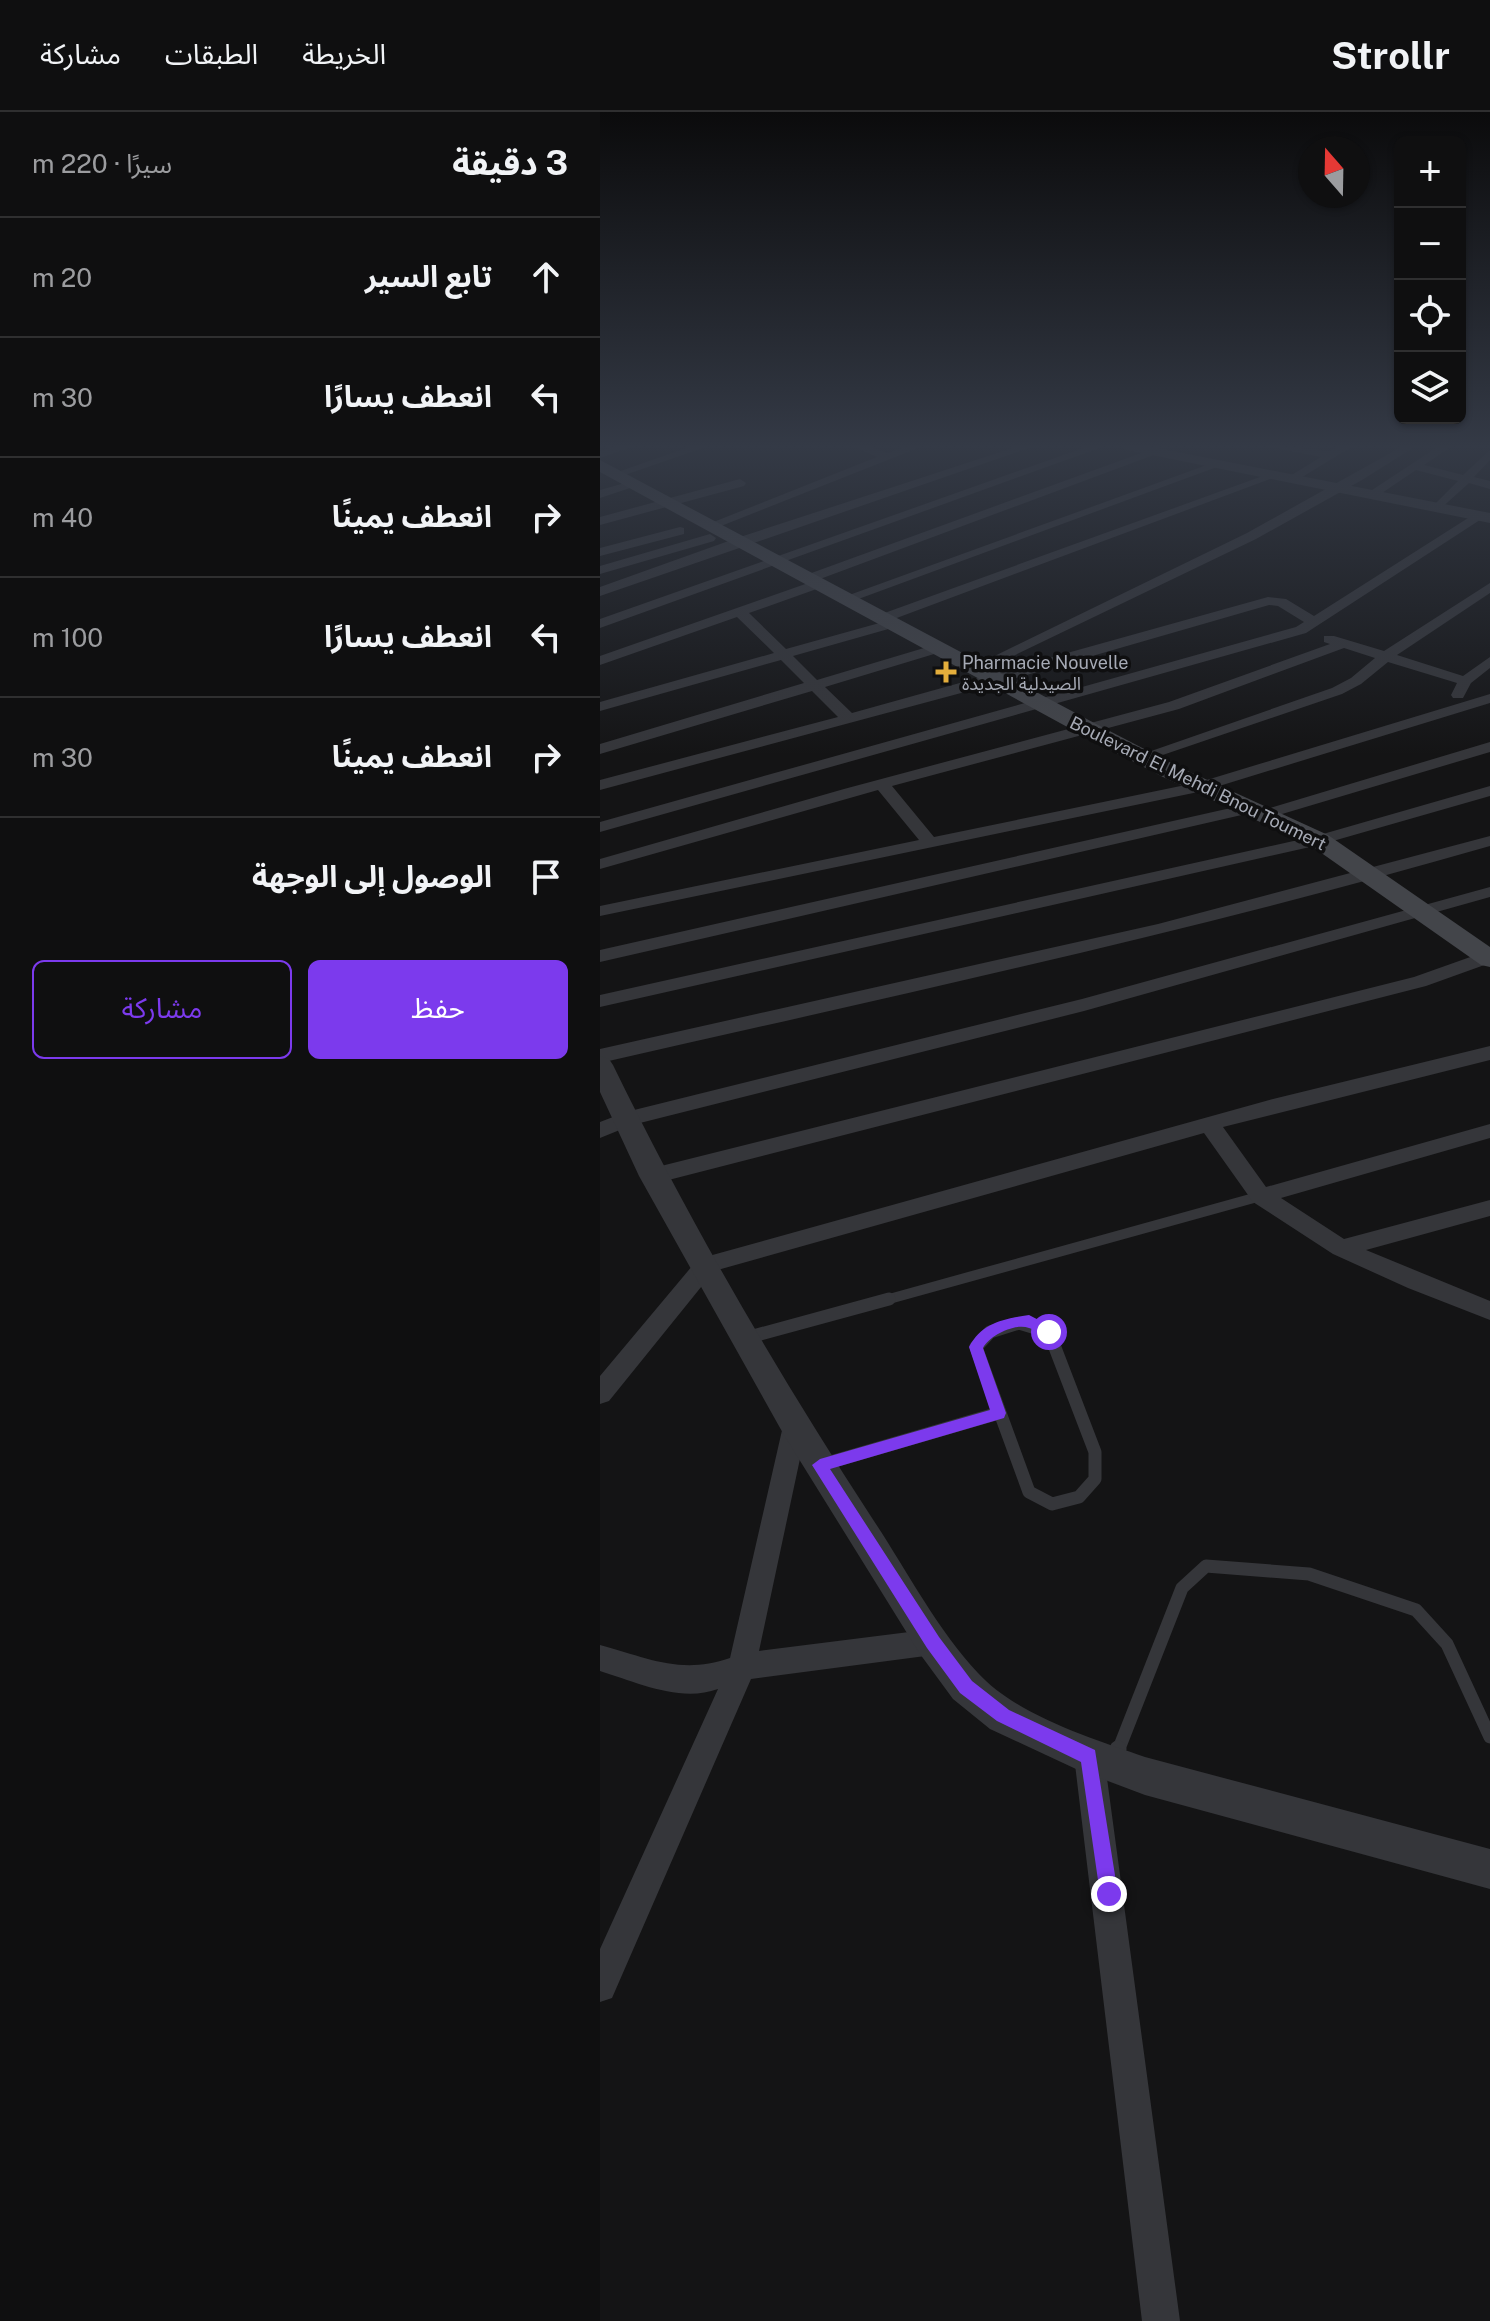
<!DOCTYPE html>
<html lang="ar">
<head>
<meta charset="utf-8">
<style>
	:root { --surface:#0f0f10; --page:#1d1d1e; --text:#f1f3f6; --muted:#9b9c9f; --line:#2f2f30; --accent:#7c3aed }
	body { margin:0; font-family:"Public Sans","Noto Sans Arabic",sans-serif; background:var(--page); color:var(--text); direction:rtl }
	.controls { position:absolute; right:24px; top:24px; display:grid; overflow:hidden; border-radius:12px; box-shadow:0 2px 6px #0004 }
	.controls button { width:72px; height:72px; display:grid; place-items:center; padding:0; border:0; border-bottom:2px solid var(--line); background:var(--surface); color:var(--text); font:40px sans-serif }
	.compass { position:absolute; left:698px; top:24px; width:72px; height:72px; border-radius:50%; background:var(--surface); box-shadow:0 2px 6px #0004; rotate:340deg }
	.stop { position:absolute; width:24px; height:24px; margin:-18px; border:6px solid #7c3aed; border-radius:50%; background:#fff }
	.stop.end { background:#7c3aed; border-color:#fff; box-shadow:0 2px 8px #0008 }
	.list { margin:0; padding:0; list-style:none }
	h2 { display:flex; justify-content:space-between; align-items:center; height:104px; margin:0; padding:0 32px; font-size:34px }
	h2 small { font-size:26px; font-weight:400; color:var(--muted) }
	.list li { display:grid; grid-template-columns:52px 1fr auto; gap:24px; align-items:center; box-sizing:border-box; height:120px; padding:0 32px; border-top:2px solid var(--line) }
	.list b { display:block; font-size:30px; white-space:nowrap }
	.list em { font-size:26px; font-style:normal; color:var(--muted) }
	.actions { display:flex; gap:16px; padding:24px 32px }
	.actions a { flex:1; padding:18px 0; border:2px solid var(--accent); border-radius:12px; text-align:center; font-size:28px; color:var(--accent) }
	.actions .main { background:var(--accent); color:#fff }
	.icon { flex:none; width:44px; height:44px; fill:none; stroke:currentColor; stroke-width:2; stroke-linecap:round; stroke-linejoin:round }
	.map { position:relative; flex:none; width:890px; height:2209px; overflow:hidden; direction:ltr }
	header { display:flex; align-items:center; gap:48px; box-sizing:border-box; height:112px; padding:0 40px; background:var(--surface); border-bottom:2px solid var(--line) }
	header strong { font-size:38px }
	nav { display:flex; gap:44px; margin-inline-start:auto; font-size:28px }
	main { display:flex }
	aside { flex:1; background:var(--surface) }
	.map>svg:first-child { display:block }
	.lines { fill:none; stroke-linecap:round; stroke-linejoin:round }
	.service-far2 { stroke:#35363a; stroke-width:10 }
	.service-far1 { stroke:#35363a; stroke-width:13 }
	.service { stroke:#35363a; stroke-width:17 }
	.minor { fill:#35363a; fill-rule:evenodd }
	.tertiary { fill:#35363a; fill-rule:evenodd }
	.secondary { fill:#43454a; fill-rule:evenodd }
	.route { fill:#7c3aed }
	.poi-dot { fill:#e4ae3c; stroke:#0f0f10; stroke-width:3 }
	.labels { text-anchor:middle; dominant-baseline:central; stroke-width:7; stroke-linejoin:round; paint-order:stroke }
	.far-poi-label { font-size:18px; fill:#a6aab5; stroke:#0f0f10; text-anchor:start }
	.far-street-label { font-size:18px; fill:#a6aab5; stroke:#0f0f10 }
</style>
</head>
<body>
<header>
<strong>Strollr</strong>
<nav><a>الخريطة</a><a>الطبقات</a><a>مشاركة</a></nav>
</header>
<main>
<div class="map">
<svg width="890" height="2209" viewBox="0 0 890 2209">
	<rect width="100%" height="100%" fill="#141415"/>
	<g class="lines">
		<!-- service-far2 -->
		<path class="service-far2" d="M282,1189L661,1084"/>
		<!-- service-far1 -->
		<path class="service-far1" d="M419,1211L449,1220L495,1340V1367L479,1385L452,1392L429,1380L376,1235L390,1220Z
			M146,1226L289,1187
			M224,1352L399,1301
			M518,1639L582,1476L606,1454L709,1462L816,1498L847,1532L890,1625"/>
		<!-- service -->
		<path class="service" d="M514,1648L518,1637"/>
		<!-- minor -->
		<path class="minor" d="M18,334H34L0,346V339Z
			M92,334H108L22,364L12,362Z
			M253,334H267L288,341L308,334H323L116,416L106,413L277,345Z
			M419,334H435L0,484V475L137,426Z
			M489,334H505L0,516V507Z
			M675,334L730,339L740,334H753L694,370L690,368V364L721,345L680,337Z
			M803,334H816L762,368L656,427L382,559H372L370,556L647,421Z
			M839,334H852L824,353L863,363L890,338V348L874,365L890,369V377L869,371L838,399L832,395L858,369L816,358L776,385L766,382Z
			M555,336L559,337V341L220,467L227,471L225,474L149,501L186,537L283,510L277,506L279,503L671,361L681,363L294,507L301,511L299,514L193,544L217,568L334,533H344V539L225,575L252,601L668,485L686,487L714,504L876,401L886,404L706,521L0,720V710L696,515L704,510L678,494L669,493L402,570L0,678V668L238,605L212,579L0,642V632L204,571L181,548L0,599V590L174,541L137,505L0,553V544L211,470L204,466L206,463Z
			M615,350L625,352L253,489L241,486Z
			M140,367L146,371L144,374L0,413V405Z
			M32,369L42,372L0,386V378Z
			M80,415L84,416V422L0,444V436Z
			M110,422L116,426L114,429L0,462V454Z
			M890,471V481L797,543L863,564L890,545V556L871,571L863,586H853L851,583L857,571L788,550L761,572L742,582L548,648L542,650L534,645L732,576L751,566L775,546L744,536L579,597L292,674L334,725L600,670L890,582V591L603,679L0,804V794L319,728L278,678L0,757V747L244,677L569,590L730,532L724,530V524H734L784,539Z
			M890,630V640L672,705H660L658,702L660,699Z
			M890,674V684L719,733L0,895V883L716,724Z
			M653,691L661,696L659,699L0,850V838Z
			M890,724V734C596,819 298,883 0,951V937L558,812Z
			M890,775V785L484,899L32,1013L0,1026V1010L26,1000L482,887Z
			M890,838V851L826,874L53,1072L45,1069L42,1064L45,1059L53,1056L814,865Z
			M890,934V948L623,1015L666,1075L890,1012V1026L681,1086L744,1127L890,1088V1104L766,1138L890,1189V1208L808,1176L733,1142L653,1090L604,1021L114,1159L9,1289L0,1292V1264L98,1147L673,987Z
			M195,1304L204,1307L207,1314L159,1539L333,1517L343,1521L347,1530L343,1539L333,1543L151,1567L12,1886L0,1890V1837L118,1577C80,1591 36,1570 0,1559V1533C48,1546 81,1563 130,1546L183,1314L186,1307Z
			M489,1629L499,1634L504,1644L580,2209H542L474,1644L479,1634Z"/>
		<!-- tertiary -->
		<path class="tertiary" d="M520,334H547L890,401V411L527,338Z
			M0,944L9,947L13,953C89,1109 177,1260 272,1406C306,1457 336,1516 378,1561C416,1603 493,1627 545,1645L890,1737V1777L545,1683L476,1657L390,1617L353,1587L320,1542L184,1323L39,1064L0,980Z"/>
		<!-- secondary -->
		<path class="secondary" d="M0,348L498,613L579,655L728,723L890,835V855L881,853L710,733L563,665L482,623L0,360Z"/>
	</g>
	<!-- sky -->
	<linearGradient id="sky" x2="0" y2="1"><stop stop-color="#0b0b0c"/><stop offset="0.52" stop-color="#343a46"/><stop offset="1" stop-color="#343a46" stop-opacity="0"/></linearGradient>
	<rect width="890" height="643" fill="url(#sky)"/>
	<!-- route -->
	<path class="route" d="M429,1203L454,1216V1224C443,1226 439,1219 429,1216C415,1211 390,1223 383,1236L406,1301L404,1306L230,1357L339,1525L372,1569L409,1598L495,1638L518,1782L515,1788L509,1791L502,1788L500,1782L481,1650L397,1609L360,1581L327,1536L212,1353L220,1347L390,1298L369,1235C382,1211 403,1207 429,1203Z"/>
	<!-- markers -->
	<path class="poi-dot" d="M342 548h8v8h8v8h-8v8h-8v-8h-8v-8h8z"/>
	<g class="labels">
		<!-- far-poi labels -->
		<g class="far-poi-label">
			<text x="362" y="550">Pharmacie Nouvelle<tspan x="362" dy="21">الصيدلية الجديدة</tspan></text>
		</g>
		<!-- far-street labels -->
		<g class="far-street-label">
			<text transform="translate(598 671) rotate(26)">Boulevard El Mehdi Bnou Toumert</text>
		</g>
	</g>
</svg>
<div class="controls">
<button>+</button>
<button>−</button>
<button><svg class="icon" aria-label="locate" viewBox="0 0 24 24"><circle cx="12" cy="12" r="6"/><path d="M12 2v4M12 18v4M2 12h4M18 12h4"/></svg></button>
<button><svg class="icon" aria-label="layers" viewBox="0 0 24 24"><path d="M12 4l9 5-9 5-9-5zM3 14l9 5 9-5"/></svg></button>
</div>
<svg class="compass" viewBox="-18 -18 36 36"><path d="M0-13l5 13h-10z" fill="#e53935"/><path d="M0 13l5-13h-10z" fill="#9b9c9f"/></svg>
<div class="stop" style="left:449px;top:1220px"></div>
<div class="stop end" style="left:509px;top:1782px"></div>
</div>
<aside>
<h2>3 دقيقة<small>سيرًا · 220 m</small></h2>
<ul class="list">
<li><svg class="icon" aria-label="ahead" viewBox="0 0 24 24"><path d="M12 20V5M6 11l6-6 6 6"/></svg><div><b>تابع السير</b></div><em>20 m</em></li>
<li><svg class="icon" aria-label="left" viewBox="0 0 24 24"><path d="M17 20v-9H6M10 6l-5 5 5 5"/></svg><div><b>انعطف يسارًا</b></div><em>30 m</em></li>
<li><svg class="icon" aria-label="right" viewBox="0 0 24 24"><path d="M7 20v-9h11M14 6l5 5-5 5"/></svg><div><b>انعطف يمينًا</b></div><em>40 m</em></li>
<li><svg class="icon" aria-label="left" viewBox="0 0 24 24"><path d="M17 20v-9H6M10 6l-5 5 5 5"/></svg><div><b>انعطف يسارًا</b></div><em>100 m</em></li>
<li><svg class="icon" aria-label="right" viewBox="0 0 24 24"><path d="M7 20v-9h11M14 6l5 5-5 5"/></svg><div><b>انعطف يمينًا</b></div><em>30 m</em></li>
<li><svg class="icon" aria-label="arrive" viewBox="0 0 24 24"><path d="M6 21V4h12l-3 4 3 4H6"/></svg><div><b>الوصول إلى الوجهة</b></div></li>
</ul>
<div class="actions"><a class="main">حفظ</a><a>مشاركة</a></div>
</aside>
</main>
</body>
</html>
